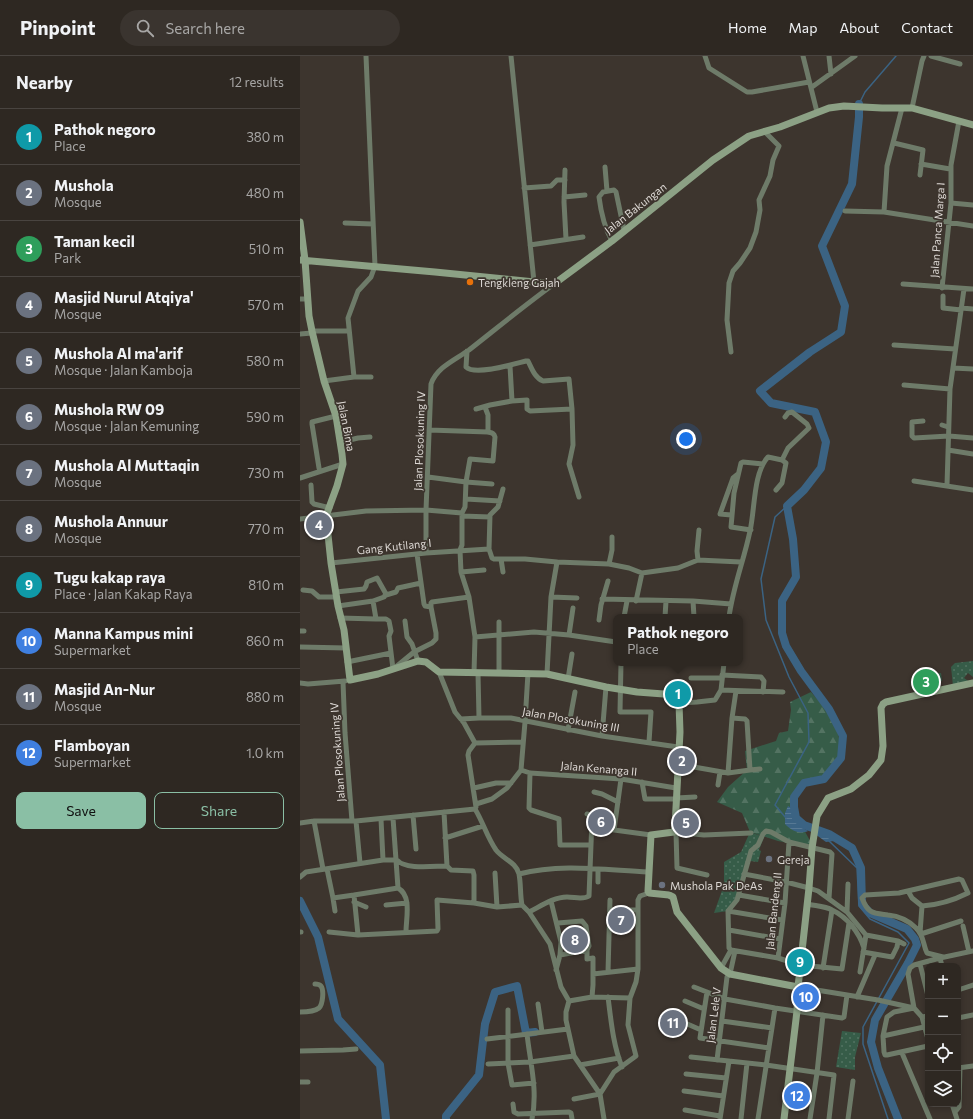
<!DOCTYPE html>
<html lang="en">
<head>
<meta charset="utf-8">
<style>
	:root { --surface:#2e2822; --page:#3a342f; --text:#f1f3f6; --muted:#a7a6a5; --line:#494440; --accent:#8abfa5 }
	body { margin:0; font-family:Commissioner,sans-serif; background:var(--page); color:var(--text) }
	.controls { position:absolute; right:12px; bottom:12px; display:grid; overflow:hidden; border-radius:8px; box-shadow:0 2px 6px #0003 }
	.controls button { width:36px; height:36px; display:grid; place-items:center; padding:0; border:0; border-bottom:1px solid var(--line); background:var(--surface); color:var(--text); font:20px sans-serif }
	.you { position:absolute; left:386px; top:383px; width:14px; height:14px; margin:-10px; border:3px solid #fff; border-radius:50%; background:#1a73e8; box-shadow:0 0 0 6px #1a73e833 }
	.badge { display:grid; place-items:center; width:26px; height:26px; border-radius:50%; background:var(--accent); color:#fff; font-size:13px; font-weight:700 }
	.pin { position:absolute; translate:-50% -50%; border:2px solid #fff; box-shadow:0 1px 4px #0006 }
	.popup { position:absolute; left:313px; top:558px; width:130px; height:52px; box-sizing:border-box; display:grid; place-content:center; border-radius:8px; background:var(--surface); filter:drop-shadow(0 1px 3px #0005); font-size:13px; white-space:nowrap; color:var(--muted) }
	.popup b { font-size:15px; color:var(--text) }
	.popup::after { content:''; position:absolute; left:50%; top:100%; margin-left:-8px; border:8px solid transparent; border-top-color:var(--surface) }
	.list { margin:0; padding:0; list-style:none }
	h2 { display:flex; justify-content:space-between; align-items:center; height:52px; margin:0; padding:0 16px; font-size:17px }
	h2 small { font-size:13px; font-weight:400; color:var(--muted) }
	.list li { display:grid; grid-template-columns:26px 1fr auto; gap:12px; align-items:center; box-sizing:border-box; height:56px; padding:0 16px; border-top:1px solid var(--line) }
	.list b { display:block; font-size:15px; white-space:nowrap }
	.list p { margin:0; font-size:13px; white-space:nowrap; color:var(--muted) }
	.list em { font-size:13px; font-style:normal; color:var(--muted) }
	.actions { display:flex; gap:8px; padding:12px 16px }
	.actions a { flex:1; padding:9px 0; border:1px solid var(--accent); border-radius:8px; text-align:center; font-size:14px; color:var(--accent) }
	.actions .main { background:var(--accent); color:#111 }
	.icon { flex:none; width:22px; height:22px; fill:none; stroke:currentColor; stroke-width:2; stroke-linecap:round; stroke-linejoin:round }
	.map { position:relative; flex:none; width:673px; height:1063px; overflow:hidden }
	header { display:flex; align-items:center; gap:24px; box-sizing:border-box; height:56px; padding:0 20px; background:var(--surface); border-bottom:1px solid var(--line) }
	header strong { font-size:19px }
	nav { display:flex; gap:22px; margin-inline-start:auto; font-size:14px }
	.search { width:280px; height:36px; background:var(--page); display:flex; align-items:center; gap:10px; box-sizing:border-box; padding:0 14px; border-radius:22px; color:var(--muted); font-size:15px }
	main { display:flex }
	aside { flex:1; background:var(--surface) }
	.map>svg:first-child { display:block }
	.grass { fill:url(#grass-dots) }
	.forest { fill:url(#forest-firs) }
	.water { fill:url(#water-rules) }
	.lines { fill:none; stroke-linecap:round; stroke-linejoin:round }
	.stream { stroke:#3b6383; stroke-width:1.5 }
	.river { stroke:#3b6383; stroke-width:8 }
	.street { stroke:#6e7b69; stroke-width:5 }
	.secondary { stroke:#8ca185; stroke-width:7 }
	.food-dot { fill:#e8710a; stroke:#3d352e; stroke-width:1.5 }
	.worship-dot { fill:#6b7280; stroke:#3d352e; stroke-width:1.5 }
	.labels { text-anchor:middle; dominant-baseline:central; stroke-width:3.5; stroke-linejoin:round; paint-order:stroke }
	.street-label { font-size:11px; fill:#ddd8d4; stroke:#3d352e }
	.poi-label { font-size:11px; fill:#ddd8d4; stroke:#3d352e; text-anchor:start }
</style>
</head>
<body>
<header>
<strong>Pinpoint</strong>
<div class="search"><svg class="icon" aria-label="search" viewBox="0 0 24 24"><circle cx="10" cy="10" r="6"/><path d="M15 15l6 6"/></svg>Search here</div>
<nav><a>Home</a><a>Map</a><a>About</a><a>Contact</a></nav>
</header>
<main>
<aside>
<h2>Nearby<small>12 results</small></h2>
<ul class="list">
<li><span class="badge" style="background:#0f9aa8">1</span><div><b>Pathok negoro</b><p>Place</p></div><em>380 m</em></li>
<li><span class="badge" style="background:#6b7280">2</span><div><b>Mushola</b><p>Mosque</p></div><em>480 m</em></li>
<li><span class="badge" style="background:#2e9e5b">3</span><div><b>Taman kecil</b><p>Park</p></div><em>510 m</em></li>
<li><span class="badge" style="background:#6b7280">4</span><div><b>Masjid Nurul Atqiya'</b><p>Mosque</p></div><em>570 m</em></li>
<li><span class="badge" style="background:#6b7280">5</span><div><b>Mushola Al ma'arif</b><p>Mosque · Jalan Kamboja</p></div><em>580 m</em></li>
<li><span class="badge" style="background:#6b7280">6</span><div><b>Mushola RW 09</b><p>Mosque · Jalan Kemuning</p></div><em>590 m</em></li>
<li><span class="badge" style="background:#6b7280">7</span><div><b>Mushola Al Muttaqin</b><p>Mosque</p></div><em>730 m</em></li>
<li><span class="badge" style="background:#6b7280">8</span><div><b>Mushola Annuur</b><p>Mosque</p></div><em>770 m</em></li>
<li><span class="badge" style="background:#0f9aa8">9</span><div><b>Tugu kakap raya</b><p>Place · Jalan Kakap Raya</p></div><em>810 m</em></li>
<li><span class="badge" style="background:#3f7fe0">10</span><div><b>Manna Kampus mini</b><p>Supermarket</p></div><em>860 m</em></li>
<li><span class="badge" style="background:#6b7280">11</span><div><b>Masjid An-Nur</b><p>Mosque</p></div><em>880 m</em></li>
<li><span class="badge" style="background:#3f7fe0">12</span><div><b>Flamboyan</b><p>Supermarket</p></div><em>1.0 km</em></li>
</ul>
<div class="actions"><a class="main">Save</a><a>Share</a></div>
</aside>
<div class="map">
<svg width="673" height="1063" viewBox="0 0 673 1063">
	<defs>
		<pattern id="grass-dots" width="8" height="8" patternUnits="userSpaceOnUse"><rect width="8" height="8" fill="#365c48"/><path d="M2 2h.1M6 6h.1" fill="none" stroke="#537362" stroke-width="1.8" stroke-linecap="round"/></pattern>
		<pattern id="forest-firs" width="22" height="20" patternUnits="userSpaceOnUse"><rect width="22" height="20" fill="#365c48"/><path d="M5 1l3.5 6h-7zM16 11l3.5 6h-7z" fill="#537362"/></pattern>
		<pattern id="water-rules" width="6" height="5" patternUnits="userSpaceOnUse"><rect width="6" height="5" fill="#3b6383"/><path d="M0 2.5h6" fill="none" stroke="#577994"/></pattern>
	</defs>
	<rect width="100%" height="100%" fill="#3d352e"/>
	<!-- grass -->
	<path class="grass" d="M673,605V621L668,617L664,622L671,627L653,630L651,611L655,607Z
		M641,617L642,625L627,627L628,634L620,635L618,621Z
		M450,776L464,781L459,794L461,795L458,806L450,805L438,845L428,855L414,857L424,829V806L441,796Z
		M542,975L561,977L555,1001V1014L536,1011Z"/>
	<!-- forest -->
	<path class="forest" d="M511,636C527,654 545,676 539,702C537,708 528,716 524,722L503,725L492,742L493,763L503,772L514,792L478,785L450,776L442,757L417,746L428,731L447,714L445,695L476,685L479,677L488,675L491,654L490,646Z"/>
	<!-- water -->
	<path class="water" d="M488,750L493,753C494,764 497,769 508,775C499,779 491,774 485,768V757Z
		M515,778H529L537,782L534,785L526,786Z"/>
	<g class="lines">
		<!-- stream -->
		<path class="stream" d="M559,48L565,36L596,0
			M486,762L475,749L509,686L508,657L489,621L466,564L461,523L475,461L487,450
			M529,785L557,812L559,850L570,863L598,876L609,887L563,971V988L588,1063"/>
		<!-- river -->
		<path class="river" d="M559,48V61L552,128L522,190L545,250L541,276L510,296L460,335L471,347L515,356L526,386L521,412L504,434L487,450L493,483L496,521L482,545V577L486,590L501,615L529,653L543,680L541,702L524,723L504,727L494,741V751L496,762L504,769L529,778L552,792L561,812L562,848L570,857L607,873L615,883L617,889L608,907L575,964L571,986L578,1012L598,1063
			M0,845L18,881L38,963L80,1009L86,1063
			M146,1063V1060L179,1019L185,968L195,936L217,930L226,977L235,976"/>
		<!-- street -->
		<path class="street" d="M211,0L234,226
			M405,0L409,12L447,36H452L509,26
			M503,0L517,56
			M529,0L531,18
			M631,0L660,8
			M512,31L555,0
			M612,52L622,5L624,0
			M594,87L623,94L620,119
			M621,108L650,113
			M305,111L307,135
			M265,114L264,146L266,183
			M224,132L251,130L257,124H265
			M264,141L285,139
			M651,147L673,149
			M545,155L584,156L673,170
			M584,156L587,110L602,52
			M45,167L73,168
			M312,185C304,171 301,157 299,141L303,136L314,134L316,136L324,174
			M230,189L283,181
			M603,228L673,233
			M642,232L651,147V109L659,65
			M643,240V252L661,254
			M0,243H8
			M661,252L673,253
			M12,275H49
			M0,278L12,277
			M594,289L655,293
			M167,295L166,311C175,320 214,308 226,305H228C232,313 235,322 243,325L269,323L272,353L230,355L227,353V344L212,345L210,310
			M431,296L427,264L429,227L433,215L440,207L450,192L456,176L460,154L459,144L470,120L473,104L479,90L464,75
			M653,312L673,313
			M54,321L48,262L58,235L71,221L75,210L66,0
			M24,325L54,321H71
			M604,329L650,333
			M185,351L188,359V376
			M176,353L190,349L212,345
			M272,353L273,389L269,408L279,441
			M623,365L612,366V380L614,382L649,380L673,382
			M642,369L648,371
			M129,374L188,376C192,377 194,377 195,381L193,405L170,403L166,426L192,428
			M41,386L58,382L70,381
			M648,394L673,398
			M19,412L12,368V366L36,360
			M128,421L166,426L165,451L162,457
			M0,422L43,408
			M614,425L673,434
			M11,429L12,446L14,448L30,452
			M647,429L650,333L664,233
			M476,434L482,427L486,407L482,404
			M166,443L200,445
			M431,459L420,458L433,422L438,418
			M162,460L190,461
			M0,463L66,455L126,454L131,328C137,311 155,304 169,294C197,272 225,249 254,228
			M451,474L431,471L434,437L441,407L443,406L463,408
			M189,493L190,459L198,451L203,433
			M126,497V454L162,457V489L160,494L161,516L169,541L175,581L174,617
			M201,503L203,516
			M398,504L397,495L399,474
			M31,507L126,497L189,493L192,502L194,503H225L257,506L309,508L329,512L342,517L378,512L398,504L441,506
			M309,508L312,494V481
			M161,516L184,514
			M3,534L12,535L19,541H36
			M36,536L64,533L66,530L67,526L77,522L86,538L84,541L73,545L38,550
			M86,539L96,536L98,532L121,527
			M251,541L277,542
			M302,543L393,545L431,548
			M73,545L76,563H86L89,565L91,575L89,580L93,613
			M336,545L342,517
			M393,545L394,561
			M131,551V547L132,546L169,541
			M324,561L327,545
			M365,561L366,545
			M429,561C433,531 444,504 450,475C455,454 453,417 468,401L482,404L488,392L509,372L507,368L492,356L488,357L485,361
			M40,562L76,563
			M299,564L301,549L308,525
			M105,565L107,581L112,588L118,605
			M0,575H4
			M269,579L273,552
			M175,581L234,576L269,579L316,586
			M0,591L46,592
			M47,606L91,597
			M321,607L320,656H351L349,686
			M97,610L114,596L132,587L136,583V577L131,551L125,550L124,548L117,498
			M139,616L155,656L164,667L175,687L169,695L168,699L176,751
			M178,617L179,662
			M199,617V566
			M247,618L251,541L257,506
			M422,619L461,621L464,625L463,636
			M391,622H422
			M268,623L272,598
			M43,626L45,677L52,765
			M0,627L8,628L45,625
			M421,634L483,636
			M379,647L397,646L415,644L421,634L424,607
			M161,663L179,662H211L302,680L378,691
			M268,674L275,636
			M302,680L306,631
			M175,687L223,686
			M377,708L428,717L450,714L447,665L445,663L432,662L436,635
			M221,714L230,717L321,723L376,732
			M450,714L460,713
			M230,717L229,752L231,754L259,763L260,789H290
			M428,717L432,662
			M342,726L345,743H376
			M418,729L420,716
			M174,732L196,727H211
			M294,736L302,738L318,746
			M376,742L395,741
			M176,748L192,743L207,732L221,714L225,666L228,617
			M144,756L147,810
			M113,759L116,793
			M81,763L83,804
			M56,765L60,807
			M0,767L14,765
			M292,771L351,779
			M314,774L321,723
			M374,776L404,779L451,777
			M376,776L377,812L407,819
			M145,782L183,770
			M23,813L14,765H56L175,753C183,766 187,781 196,794C203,803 216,806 219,818C221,828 220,839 222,849L229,856L250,888L261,931L269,945L266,956V964L274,1000L300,1038L304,1063
			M27,813L33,842L54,839
			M298,813V826
			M195,817L197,851
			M219,818C261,807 305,814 348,816
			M444,818L486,826L509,832L518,835L547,856L566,879
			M0,821L6,816L83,804H97C105,814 134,810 147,810L151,814L173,815L174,819V847L197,851L222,849
			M98,832C112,840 106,862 106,876
			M608,835L612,842L622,850C638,849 654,844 668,837L662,824L659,823L599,837L565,839L562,842C568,858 573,857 588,859C598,860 609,865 616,872C624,879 623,889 627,897L643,901
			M439,839L485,847
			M33,842L35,855
			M529,842L532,798L530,796L489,786L471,776L466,775L463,778L458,789L451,795L437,844L428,855L429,892L431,894L478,902L500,909L542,913L549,867
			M251,845L261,886L260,899
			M54,846L66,851
			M507,848C515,850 525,850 532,854C547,861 559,876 564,892
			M86,849L107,847
			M310,854H338
			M428,855L482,864
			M229,856C241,850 254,841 267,841C275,841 283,844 289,840L292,763L291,759L287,758
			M547,856L548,828
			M258,867L282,865L286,870L289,890L287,894V903L293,902V929L292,941
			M663,870L669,896
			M429,874L480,883
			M0,876H1
			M29,876L58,879L137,875L138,873L137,844L174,847
			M620,877L622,850
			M621,878L661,865
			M58,879L54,839L98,832L93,762
			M566,879L598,885L604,888
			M563,896L592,901L597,891L598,885
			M478,902L485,847L489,786
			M640,902L642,910
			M620,908L628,940
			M421,912L431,894
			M523,912L532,854
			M256,914L260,899L287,894
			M308,916L310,844
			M560,916L566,879
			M293,918L338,913
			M394,931L425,943L475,952L542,962L544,961L547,939
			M498,931L578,944L614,952L622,961L628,983
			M658,934L673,929
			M407,936L400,982L469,992
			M308,941C311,964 313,989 322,1011
			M557,941L575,899
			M269,945L292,941L330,942
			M385,945L404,953
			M238,948L242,976
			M208,954V1007L212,1029L234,1027
			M0,956C6,956 14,956 19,952C23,948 24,934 21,930C19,928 17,928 15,928
			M622,961L628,960
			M658,962L673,959
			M376,963L401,974
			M422,965L472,972
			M624,971L583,980L587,961L594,956L614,952L608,918L610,912L614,909L640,902L673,895
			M227,978C230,1006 238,1034 232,1063
			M583,980L584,996L585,999H587L628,990
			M187,983L268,973
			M0,995L43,994L56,993
			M602,997L630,1063
			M391,1001L466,1009L534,1019L529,1063
			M417,1004L427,921L430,918L435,895
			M188,1008L230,1006L274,1000
			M280,1009L319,1002
			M658,1012L673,1010
			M386,1018L426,1022
			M0,1026H8
			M384,1035L423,1040
			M274,1043L300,1038L314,1016L336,1000L328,969L330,942L336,926L338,913V844L340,840L349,837
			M213,1048L214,1056L218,1058L269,1056L271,1057L272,1063
			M652,1048L657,1063
			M385,1054L420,1060
			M655,1056L659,1051L660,1011
			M420,1063L429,1005
			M441,1063L447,1007
			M458,1063L475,952
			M510,1063L517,1017L523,959
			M548,1063L553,1025"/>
		<!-- secondary -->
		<path class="secondary" d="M0,166L5,204L9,260L12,275L24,325L36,360L42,398L43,408L37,430L26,460L31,507L38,550L44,574L50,624L78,618L118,605L126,606L139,616L247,618L306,631L337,636L377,639L379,647L380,676L375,771L374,776L351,779L348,835L349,837L369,839L373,841L377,856L421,912L430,918L498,931
			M0,204L135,216L254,228L312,185L413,104L449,80L480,71L529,52L544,50L582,52H612L673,69
			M484,1063L497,955L498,931L509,832L512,792L517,760L528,742L551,733L569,719L581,704L583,690L581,652L583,648L586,646L673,627"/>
	</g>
	<!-- markers -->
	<circle class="food-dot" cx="170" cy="226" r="4"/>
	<g class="worship-dot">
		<circle cx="469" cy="803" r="4"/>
		<circle cx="362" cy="829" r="4"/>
	</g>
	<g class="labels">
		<!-- street labels -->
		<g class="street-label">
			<text transform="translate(335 152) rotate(-38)">Jalan Bakungan</text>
			<text transform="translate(637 174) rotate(-86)">Jalan Panca Marga I</text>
			<text transform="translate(47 370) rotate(79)">Jalan Bima</text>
			<text transform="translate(119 385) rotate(-88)">Jalan Plosokuning IV</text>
			<text transform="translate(94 490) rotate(-6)">Gang Kutilang I</text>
			<text transform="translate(271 663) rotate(10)">Jalan Plosokuning III</text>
			<text transform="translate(37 696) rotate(-94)">Jalan Plosokuning IV</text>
			<text transform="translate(299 712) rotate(5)">Jalan Kenanga II</text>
			<text transform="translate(473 855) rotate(-84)">Jalan Bandeng II</text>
			<text transform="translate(413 959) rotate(-83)">Jalan Lele V</text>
		</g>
		<!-- poi labels -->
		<g class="poi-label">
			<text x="178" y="226">Tengkleng Gajah</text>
			<text x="477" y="803">Gereja</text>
			<text x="370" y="829">Mushola Pak DeAs</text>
		</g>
	</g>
</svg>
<div class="controls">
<button>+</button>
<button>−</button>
<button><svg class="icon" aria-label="locate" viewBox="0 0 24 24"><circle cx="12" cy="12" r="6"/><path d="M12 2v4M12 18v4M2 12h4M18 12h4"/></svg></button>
<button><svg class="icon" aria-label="layers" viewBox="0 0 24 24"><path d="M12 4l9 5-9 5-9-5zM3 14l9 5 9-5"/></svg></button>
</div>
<div class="you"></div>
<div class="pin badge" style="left:378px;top:638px;background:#0f9aa8">1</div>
<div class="popup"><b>Pathok negoro</b>Place</div>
<div class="pin badge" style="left:382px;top:705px;background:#6b7280">2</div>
<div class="pin badge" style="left:626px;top:626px;background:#2e9e5b">3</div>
<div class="pin badge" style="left:19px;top:469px;background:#6b7280">4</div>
<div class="pin badge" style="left:386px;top:767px;background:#6b7280">5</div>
<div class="pin badge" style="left:301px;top:766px;background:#6b7280">6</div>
<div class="pin badge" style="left:321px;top:864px;background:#6b7280">7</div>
<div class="pin badge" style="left:275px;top:884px;background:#6b7280">8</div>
<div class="pin badge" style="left:500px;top:906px;background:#0f9aa8">9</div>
<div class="pin badge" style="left:506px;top:941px;background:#3f7fe0">10</div>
<div class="pin badge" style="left:373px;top:967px;background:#6b7280">11</div>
<div class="pin badge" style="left:497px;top:1040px;background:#3f7fe0">12</div>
</div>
</main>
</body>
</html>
